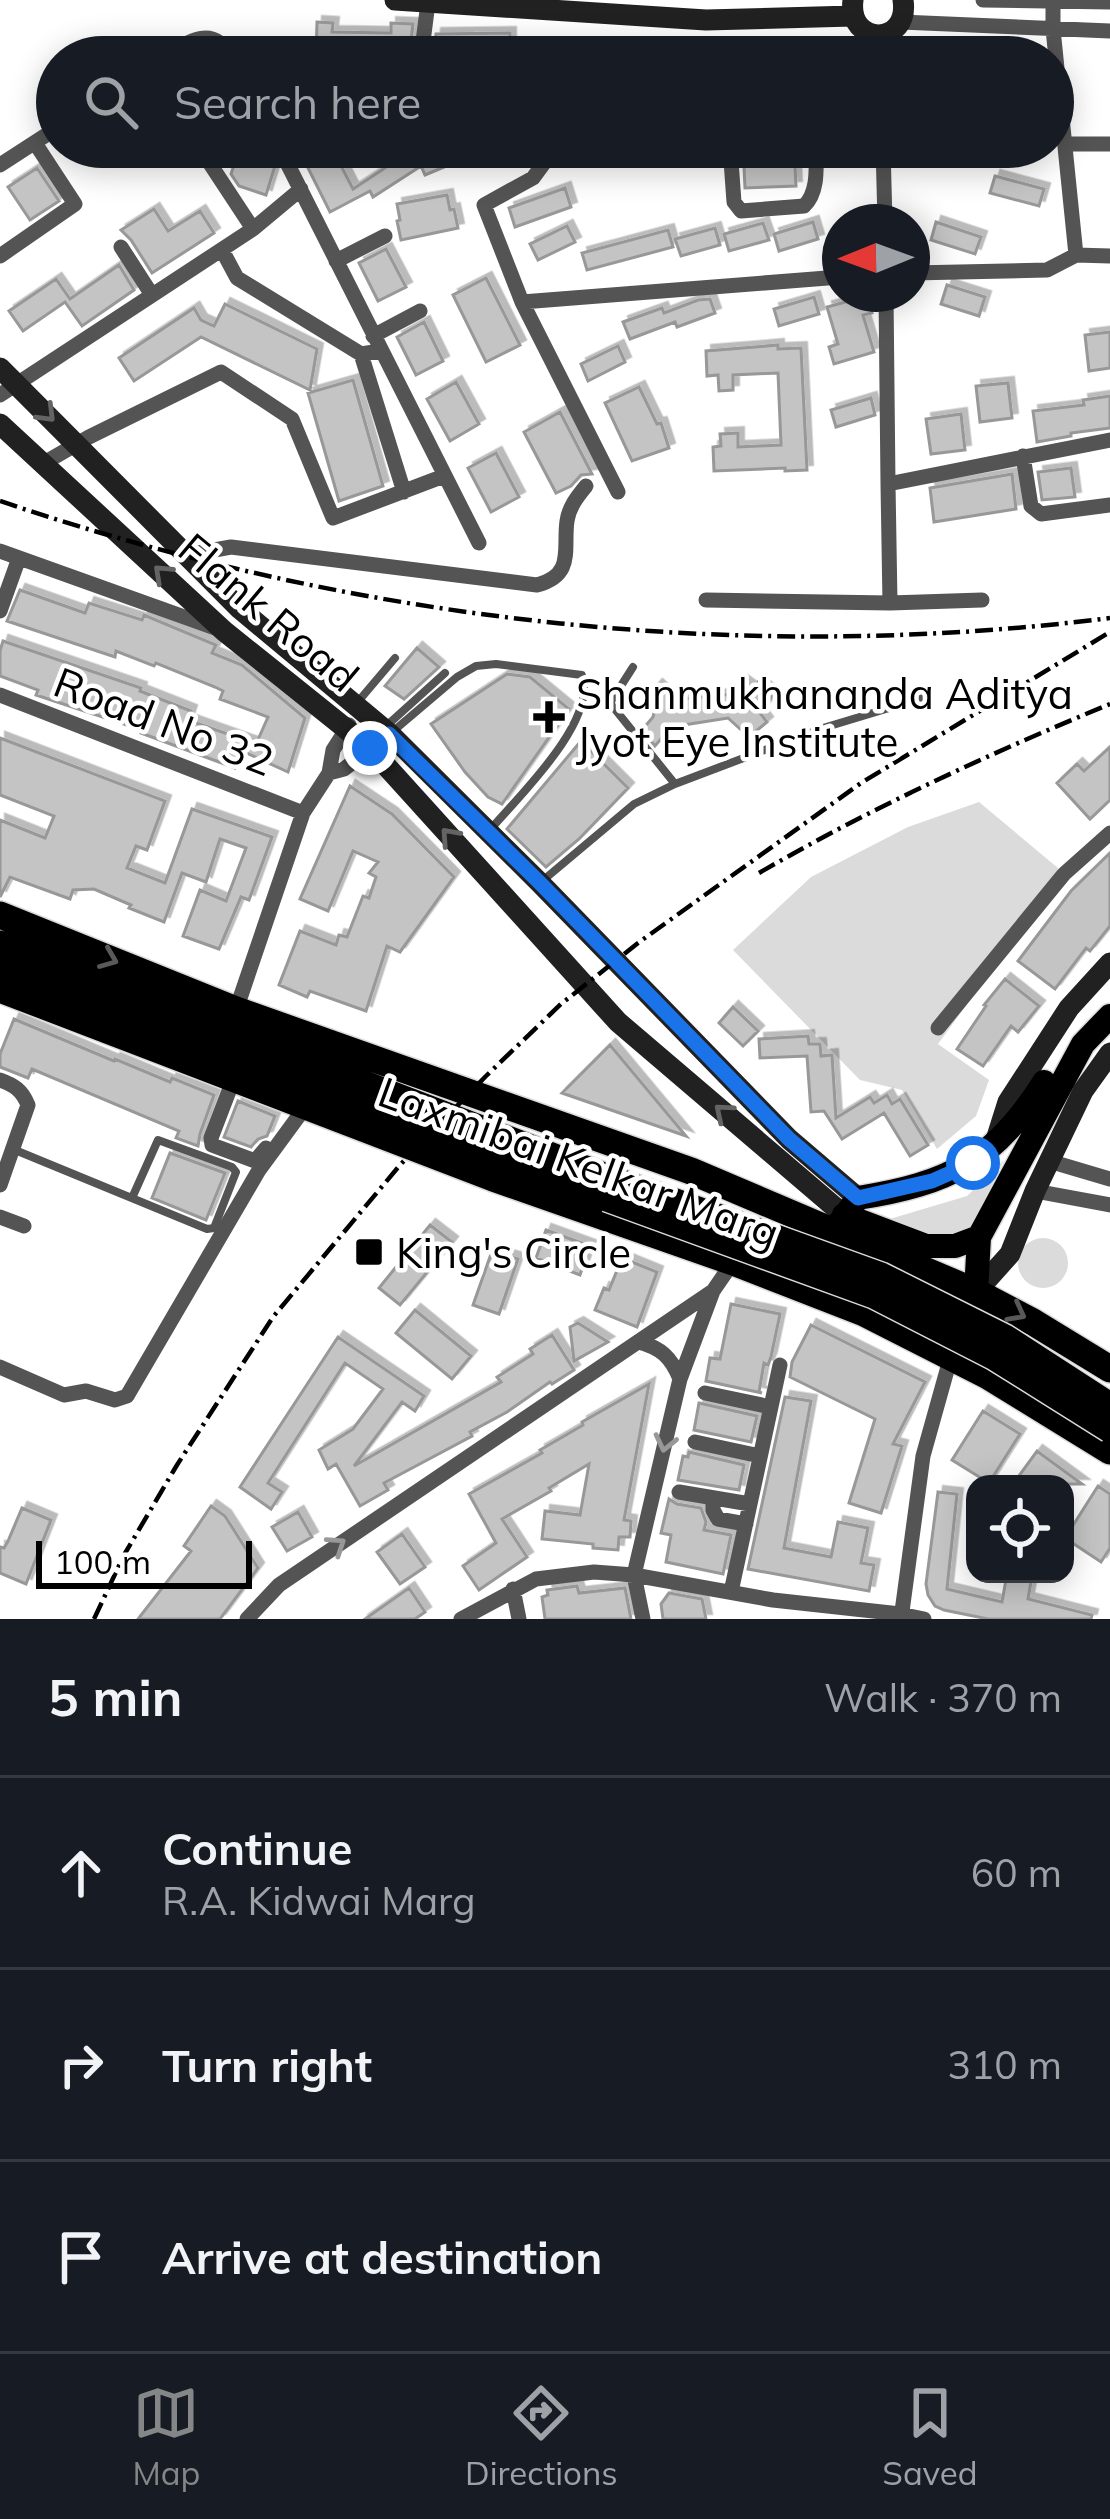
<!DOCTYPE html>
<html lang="en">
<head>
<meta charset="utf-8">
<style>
	:root { --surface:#171b24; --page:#20242c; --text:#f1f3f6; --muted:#9ea1a6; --line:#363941; --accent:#858687 }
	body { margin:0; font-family:Mulish,sans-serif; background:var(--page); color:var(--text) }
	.controls { position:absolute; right:36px; bottom:36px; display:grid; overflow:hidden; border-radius:24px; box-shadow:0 6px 30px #0003 }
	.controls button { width:108px; height:108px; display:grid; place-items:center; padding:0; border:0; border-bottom:3px solid var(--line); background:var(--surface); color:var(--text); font:60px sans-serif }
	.compass { position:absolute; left:822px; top:204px; width:108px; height:108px; border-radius:50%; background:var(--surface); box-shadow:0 6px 30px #0003; rotate:269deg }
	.scale { position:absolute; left:36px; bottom:30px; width:216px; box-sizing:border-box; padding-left:12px; border:6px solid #000; border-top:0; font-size:33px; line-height:42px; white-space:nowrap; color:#000; -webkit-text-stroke:9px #fff; paint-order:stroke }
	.stop { position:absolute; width:36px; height:36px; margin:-27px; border:9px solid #1a73e8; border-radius:50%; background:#fff }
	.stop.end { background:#1a73e8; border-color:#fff; box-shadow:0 3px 12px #0008 }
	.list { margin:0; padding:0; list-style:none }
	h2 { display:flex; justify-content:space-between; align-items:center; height:156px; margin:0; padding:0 48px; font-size:51px }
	h2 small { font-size:39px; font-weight:400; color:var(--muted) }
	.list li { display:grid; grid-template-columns:78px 1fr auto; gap:36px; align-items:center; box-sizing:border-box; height:192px; padding:0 48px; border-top:3px solid var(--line) }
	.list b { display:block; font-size:45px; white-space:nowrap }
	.list p { margin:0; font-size:39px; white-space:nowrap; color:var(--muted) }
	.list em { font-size:39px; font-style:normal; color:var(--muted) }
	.icon { flex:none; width:66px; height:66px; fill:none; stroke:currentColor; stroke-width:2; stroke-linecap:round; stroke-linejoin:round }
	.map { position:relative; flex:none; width:1110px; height:1619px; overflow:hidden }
	.search { position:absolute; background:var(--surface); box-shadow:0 6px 30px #0003; left:36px; right:36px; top:36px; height:132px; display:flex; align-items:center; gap:30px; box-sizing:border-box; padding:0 42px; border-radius:66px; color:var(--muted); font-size:45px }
	.sheet { height:732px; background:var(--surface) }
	nav { display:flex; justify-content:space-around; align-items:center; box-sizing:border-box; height:168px; border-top:3px solid var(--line); background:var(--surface); font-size:33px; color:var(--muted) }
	nav a { display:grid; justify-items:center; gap:6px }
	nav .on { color:var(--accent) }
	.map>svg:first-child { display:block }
	.green { fill:#dbdbdb }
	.building { fill:#c4c4c4; stroke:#989898; stroke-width:3; filter:url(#shadow) }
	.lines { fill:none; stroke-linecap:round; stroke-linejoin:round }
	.primary-casing { stroke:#dbdbdb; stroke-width:27 }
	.highway-casing { stroke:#dbdbdb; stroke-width:30 }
	.lane { stroke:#545454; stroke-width:8 }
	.street { stroke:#545454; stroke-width:15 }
	.secondary { stroke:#212121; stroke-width:21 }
	.primary { stroke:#000; stroke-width:24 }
	.highway { stroke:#000; stroke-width:27 }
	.rail { stroke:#000; stroke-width:4.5; stroke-dasharray:18 6 3 6; stroke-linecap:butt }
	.highway-bridge-casing { stroke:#dbdbdb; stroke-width:30; stroke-linecap:butt }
	.highway-bridge { stroke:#000; stroke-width:27 }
	.oneway { stroke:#646464 }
	.oneway2 { stroke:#595959 }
	.oneway3 { stroke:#989898 }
	.route { stroke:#1a73e8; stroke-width:15 }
	.poi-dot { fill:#000; stroke:#fff; stroke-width:4.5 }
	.labels { text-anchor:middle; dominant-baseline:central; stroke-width:9; stroke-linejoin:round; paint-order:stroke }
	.street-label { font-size:42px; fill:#000; stroke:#fff }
	.poi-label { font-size:42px; fill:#000; stroke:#fff; text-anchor:start }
</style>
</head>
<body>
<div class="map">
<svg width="1110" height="1619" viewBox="0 0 1110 1619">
	<defs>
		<filter id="shadow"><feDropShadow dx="5.5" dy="-5.5" stdDeviation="0" flood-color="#0004"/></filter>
	</defs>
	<rect width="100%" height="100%" fill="#fff"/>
	<!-- green -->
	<path class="green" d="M979,802L1058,868L1052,888L938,1044L989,1080L976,1116L937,1149L902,1090L860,1080L733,950L811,877L908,827Z
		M1004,1160L969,1231L930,1243L883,1221L967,1196Z
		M1018 1263a25 25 0 1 1 50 0a25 25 0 1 1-50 0Z"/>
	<!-- building -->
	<path class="building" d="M317,22L333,23L332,32L391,33V23L413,24L409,57H385L386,44L331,43V57H316Z
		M510,33V55L434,52L436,34Z
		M240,147L269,154L275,166L266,195L239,186L231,174Z
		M426,147L527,148L486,164L480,152L425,175L421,166L373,197L370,191L330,212L307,166L334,152L353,189L406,154Z
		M743,147H794L796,186L745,188Z
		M37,168L59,201L30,220L8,187Z
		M995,176L1044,189L1039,206L990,193Z
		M565,188L571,207L515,227L509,208Z
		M447,195L450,210L454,209L458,228L401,240L397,221L400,220L397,204Z
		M154,209L168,231L200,211L214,233L152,273L131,240L121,230Z
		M813,222L818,239L779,251L774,234Z
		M936,222L981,237L975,254L931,240Z
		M763,223L769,240L729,251L724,234Z
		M567,226L575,242L538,260L530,244Z
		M715,228L720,245L681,256L675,239Z
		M668,230L673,247L587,270L582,253Z
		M386,249L406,287L378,301L359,263Z
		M119,265L134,290L82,326L65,302L23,331L9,311L56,279L70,299Z
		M486,278L520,345L486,362L453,295Z
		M947,285L985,297L979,316L941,304Z
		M867,296L872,313L863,315L874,352L834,364L829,347L838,344L827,307Z
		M814,297L819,314L779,326L774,309Z
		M710,299L715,313L677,327L675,322L630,339L623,322L662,308L664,313L698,300Z
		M225,304L317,349L310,390L201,337L134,381L119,358L194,308L201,320L214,326Z
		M424,322L443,361L416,375L397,337Z
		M1110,332V368L1089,371L1085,335Z
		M778,345V349L801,348L807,470L785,471V468L714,471L713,447L721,446L720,434L738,433V447L781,445L778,373L733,375V390L719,391L718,375L707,376L706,351Z
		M618,346L625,362L588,381L581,364Z
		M353,380L383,486L339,501L308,393Z
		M456,382L479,424L450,441L427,399Z
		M1008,383L1012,418L980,422L976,386Z
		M639,387L657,424L661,423L669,448L632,461L605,403Z
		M1110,396V428L1071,433V436L1037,442L1033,411L1084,405L1083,400Z
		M871,398L875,415L836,427L831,410Z
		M560,412L592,474L581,475L571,486L556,493L524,432Z
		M961,414L965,450L931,454L926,419Z
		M496,453L519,497L491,512L468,468Z
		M1071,468L1075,497L1042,500L1038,472Z
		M1012,474L1016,509L934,522L930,488Z
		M20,590L85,613L89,603L142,620L144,615L216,645L212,653L242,665L305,718L288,772L242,751L235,768L141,733L142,730L36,695L38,690L0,676V651L3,641L141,688L140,691L191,711L188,720L256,744L268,717L220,699L223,691L215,687L156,663L154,666L116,651L115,657L7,621Z
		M417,648L439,667L404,699L385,686Z
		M507,674L530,677L569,709L502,804L488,797L465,772L431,724Z
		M742,681L753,689L758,682L774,694L760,713L767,722L749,737L728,718L671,727L655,746L642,730L653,717L656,704L647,696L657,685L674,700L733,694Z
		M0,738L165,801L147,850L136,846L127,868L165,883L192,809L272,837L249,900L241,897L219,949L183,936L200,890L226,901L246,848L220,839L206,882L182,873L164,922L129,908L131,905L94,889L73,890L70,899L10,877L0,897V820L45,838L54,816L0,795Z
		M581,741L628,788L579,839L546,867L507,829Z
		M1110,747V800L1090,819L1057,783L1077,764L1084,771Z
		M350,786L392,814L454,877L400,952L387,946L366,1011L310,991L307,997L279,985L300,931L336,945L339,935L347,937L363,896L369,898L376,877L369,873L378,862L353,851L328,911L300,899Z
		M1110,853V926L1090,951L1086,948L1055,989L1018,961L1071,891Z
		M1005,979L1039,1006L1018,1032L1011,1026L983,1066L957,1049L986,1006L984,1005Z
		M733,1007L758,1031L743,1046L719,1023Z
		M14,1019L114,1061L115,1059L170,1082L172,1078L214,1095L200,1134L198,1146L176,1138L179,1131L32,1069L28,1078L0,1067V1054Z
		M808,1036L809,1044H820L821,1056L832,1055L836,1118L870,1097L874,1103L887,1095L892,1104L900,1099L928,1145L910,1156L884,1113L842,1139L824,1111L811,1112L807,1056L760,1058L759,1039Z
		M610,1045L686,1136L562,1093Z
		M238,1101L275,1116L267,1136L258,1139L251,1147L224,1137Z
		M170,1153L225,1173L206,1220L152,1198Z
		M430,1225L452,1242L400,1305L379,1288Z
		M546,1230L590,1246L580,1275L536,1258Z
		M492,1251L518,1259L499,1314L473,1305Z
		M622,1258L657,1272L637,1327L595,1310L604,1288L609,1290Z
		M731,1304L780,1314L771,1357L768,1365L764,1363L759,1392L762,1393L706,1381L710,1358L720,1359Z
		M415,1310L471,1356L452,1379L396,1333Z
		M578,1323L608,1342L574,1361L570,1327Z
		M811,1325L925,1382L893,1444L902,1446L881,1513L849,1503L875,1419L790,1377L792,1362Z
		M552,1335L574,1370L552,1384L550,1382L507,1412L470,1432L472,1436L384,1483L388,1490L360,1506L336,1464L328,1469L319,1450L353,1429L383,1389L345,1363L268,1483L282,1492L271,1509L240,1487L338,1337L424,1396L415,1411L402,1402L354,1466L501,1382L497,1377L533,1354L530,1349Z
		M649,1384L624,1520L631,1521L630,1537H619L618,1550L593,1548V1544L542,1539L545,1511L580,1515L589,1464L549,1488L551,1491L502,1519L527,1557L479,1590L463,1566L496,1543L469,1494L542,1453L540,1450L583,1425L582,1422Z
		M785,1397L811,1401L784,1548L831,1557L838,1522L868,1528L861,1563L874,1565L869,1591L748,1569Z
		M699,1403L757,1416L751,1442L694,1430Z
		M983,1411L1020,1434L989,1483L952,1460Z
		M1037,1451L1082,1484H1013Z
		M689,1452L744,1465L739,1490L678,1480L683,1456L688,1457Z
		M1098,1486L1110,1494V1548L1101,1562L1065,1538Z
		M938,1492L957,1494L947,1589L1002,1602L1007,1574L1032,1576L1028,1599L1092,1615L1091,1619H988L944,1610L935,1606L928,1595L926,1584Z
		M669,1499L677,1504L701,1508L706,1522L704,1530L731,1535L723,1574L666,1562L671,1535L661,1533Z
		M211,1506L225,1516L258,1568L220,1619H138L191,1551L184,1546Z
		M22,1508L51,1520L26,1584L0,1573V1547L4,1548L8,1541Z
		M298,1512L312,1537L287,1551L272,1527Z
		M402,1534L425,1567L400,1584L377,1552Z
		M577,1586L579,1593L625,1588L631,1619H545L542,1597L548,1595L547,1590Z
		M409,1588L425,1612L415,1619H365Z
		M669,1593L702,1599L706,1619H663L661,1604Z"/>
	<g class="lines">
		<!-- primary casing -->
		<g class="primary-casing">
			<path id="primary" d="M844,1215L926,1246H955L979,1237
				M834,1230L858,1198C948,1184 995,1161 1044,1082
				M971,1305L976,1292L979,1237L1083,1044L1110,1016"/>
		</g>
		<!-- highway casing -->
		<g class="highway-casing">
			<path id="highway" d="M0,915L236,1010L691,1171L976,1292L1033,1322L1110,1369
				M0,944L614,1180
				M0,966L607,1198
				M0,989L493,1178L733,1262L864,1313L988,1376L1110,1451"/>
		</g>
		<!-- lane -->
		<path class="lane" d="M633,667L610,703L675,784
			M356,704L395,658
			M384,728L445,673
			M391,733L457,677L476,666L496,664L582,675C598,721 518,797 489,831
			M541,882L634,804L675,784L823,728L929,696
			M15,1150L207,1229L214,1228L236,1172L232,1167L158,1140L132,1198"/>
		<!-- street -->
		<path class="street" d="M983,0L1110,2
			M1053,2V29L1076,255L1110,256
			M901,22L1110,31
			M880,35L881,57
			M165,57C189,41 213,24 231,57
			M421,57L428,3
			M1067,144H1110
			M199,147L253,229
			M279,147L479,543
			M541,147L544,163L533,178L484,205L522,302L618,492
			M730,147L734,202L741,211L804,206C819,192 816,166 816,147
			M883,147L885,222
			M816,152L883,148
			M0,165L57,128
			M121,247L152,295
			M222,250L237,278L361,354L380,351
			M0,256L75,204L35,143
			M336,261L385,236
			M912,273L1047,270L1076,255
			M886,294L888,484L1110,440
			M522,302L840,277
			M373,336L420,311
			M361,354L404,492
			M0,395L253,229L301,189
			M1023,456L1031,506L1041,514L1110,505
			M44,463L89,437L221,372L292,419L333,518L444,476
			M0,551L215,628
			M187,555L231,547L537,585C575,575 563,549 567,521C569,507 577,497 586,486
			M706,600L890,603L888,484
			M890,603L982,600
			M0,611L19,558
			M0,695L303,813
			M329,773L344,769L390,734
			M236,1010L303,813L329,773L333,750L349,725
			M938,1028L1064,874L1110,833
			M234,1078L211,1138L212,1145L255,1161L266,1148
			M0,1080C14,1085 22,1090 28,1105L0,1185
			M1049,1161L1110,1179
			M1035,1191L1110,1205
			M0,1217L24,1226
			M639,1342C661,1348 671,1357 680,1379
			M0,1367L64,1395L86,1391L115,1400L127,1396L259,1170L306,1106
			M705,1393L771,1407
			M695,1442L760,1456
			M679,1492L750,1504
			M713,1498V1510L718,1519L746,1524
			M513,1589L519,1619
			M731,1592L780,1365
			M247,1619L279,1585L713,1291
			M461,1619L536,1579L594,1572L634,1575L773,1600L900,1614L924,1619
			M643,1619L634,1575L680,1379L713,1291L733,1262
			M901,1619L923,1456L951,1356"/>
		<!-- secondary -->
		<path class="secondary" d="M395,0L706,20L853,16
			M853,0C847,46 910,47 903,0
			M0,368L240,609L390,734L540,883L789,1139L858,1198
			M0,424L224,631L370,748L618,1022L844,1215
			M996,1140L1008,1102L1069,1008L1110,963
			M976,1292L1010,1254L1035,1191L1083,1091L1110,1053"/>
		<!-- primary -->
		<use href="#primary" class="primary"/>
		<!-- highway -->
		<use href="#highway" class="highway"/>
		<!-- rail -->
		<path class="rail" d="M0,501C354,621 738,665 1110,618
			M759,873C871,808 991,753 1110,704
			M94,1619L124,1555L177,1465L273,1317L400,1165L486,1076L561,1004L638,943L861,783L1110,632"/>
		<!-- highway-bridge casing -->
		<g class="highway-bridge-casing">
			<path id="highway-bridge" d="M614,1180L881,1276L1005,1338L1110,1406
				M607,1198L874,1295L995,1357L1110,1429"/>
		</g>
		<!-- highway-bridge -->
		<use href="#highway-bridge" class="highway-bridge"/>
	</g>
	<!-- one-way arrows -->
	<defs><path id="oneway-chevron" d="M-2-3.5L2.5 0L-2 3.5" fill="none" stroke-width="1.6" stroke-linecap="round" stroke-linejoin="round" transform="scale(3)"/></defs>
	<g class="oneway">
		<use href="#oneway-chevron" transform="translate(47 414) rotate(45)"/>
		<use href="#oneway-chevron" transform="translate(162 573) rotate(-137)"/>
		<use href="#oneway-chevron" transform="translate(449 836) rotate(-132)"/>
		<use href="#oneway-chevron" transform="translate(723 1112) rotate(-140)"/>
	</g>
	<g class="oneway2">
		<use href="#oneway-chevron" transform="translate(109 959) rotate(22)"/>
		<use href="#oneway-chevron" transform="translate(1017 1313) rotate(28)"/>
	</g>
	<g class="oneway3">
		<use href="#oneway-chevron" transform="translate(665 1443) rotate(103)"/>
		<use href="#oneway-chevron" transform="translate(337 1545) rotate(-34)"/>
	</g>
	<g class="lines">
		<!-- route -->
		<path class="route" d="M370,748L389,734L540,883L789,1139L858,1198L932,1181L973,1163"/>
	</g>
	<!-- markers -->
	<g class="poi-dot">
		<path d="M543 699h12v12h12v12h-12v12h-12v-12h-12v-12h12z"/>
		<rect x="354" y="1237" width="30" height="30" rx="6"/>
	</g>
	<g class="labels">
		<!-- street labels -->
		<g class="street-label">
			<text transform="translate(269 612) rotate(40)">Flank Road</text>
			<text transform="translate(164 721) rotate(21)">Road No 32</text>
			<text transform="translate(579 1162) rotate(20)">Laxmibai Kelkar Marg</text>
		</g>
		<!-- poi labels -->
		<g class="poi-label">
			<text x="576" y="693">Shanmukhananda Aditya<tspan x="576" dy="48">Jyot Eye Institute</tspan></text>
			<text x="396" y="1252">King's Circle</text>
		</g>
	</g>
</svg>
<div class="controls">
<button><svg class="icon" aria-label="locate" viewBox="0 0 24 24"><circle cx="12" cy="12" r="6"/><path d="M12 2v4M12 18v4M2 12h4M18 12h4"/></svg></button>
</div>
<svg class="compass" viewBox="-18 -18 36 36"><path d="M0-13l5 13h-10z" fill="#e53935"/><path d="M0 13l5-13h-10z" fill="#9ea1a6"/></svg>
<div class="scale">100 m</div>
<div class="stop" style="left:973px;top:1163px"></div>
<div class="stop end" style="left:370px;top:748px"></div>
<div class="search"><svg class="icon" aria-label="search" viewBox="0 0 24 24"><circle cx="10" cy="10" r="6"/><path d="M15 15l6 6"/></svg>Search here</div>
</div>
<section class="sheet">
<h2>5 min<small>Walk · 370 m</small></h2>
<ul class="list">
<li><svg class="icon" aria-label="ahead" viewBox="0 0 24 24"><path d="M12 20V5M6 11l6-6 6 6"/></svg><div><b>Continue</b><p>R.A. Kidwai Marg</p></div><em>60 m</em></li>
<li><svg class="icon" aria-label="right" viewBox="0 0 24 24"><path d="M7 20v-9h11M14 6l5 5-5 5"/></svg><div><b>Turn right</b></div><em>310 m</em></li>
<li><svg class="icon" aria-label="arrive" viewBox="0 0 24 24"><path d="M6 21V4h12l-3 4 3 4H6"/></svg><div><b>Arrive at destination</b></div></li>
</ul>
</section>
<nav>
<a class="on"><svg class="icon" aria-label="map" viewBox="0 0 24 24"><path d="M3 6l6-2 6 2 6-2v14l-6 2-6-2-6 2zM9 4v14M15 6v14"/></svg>Map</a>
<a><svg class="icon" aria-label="directions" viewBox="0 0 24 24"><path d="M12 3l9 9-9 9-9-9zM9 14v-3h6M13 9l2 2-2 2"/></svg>Directions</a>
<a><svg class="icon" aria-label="saved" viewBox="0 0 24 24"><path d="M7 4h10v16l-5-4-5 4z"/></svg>Saved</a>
</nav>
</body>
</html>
